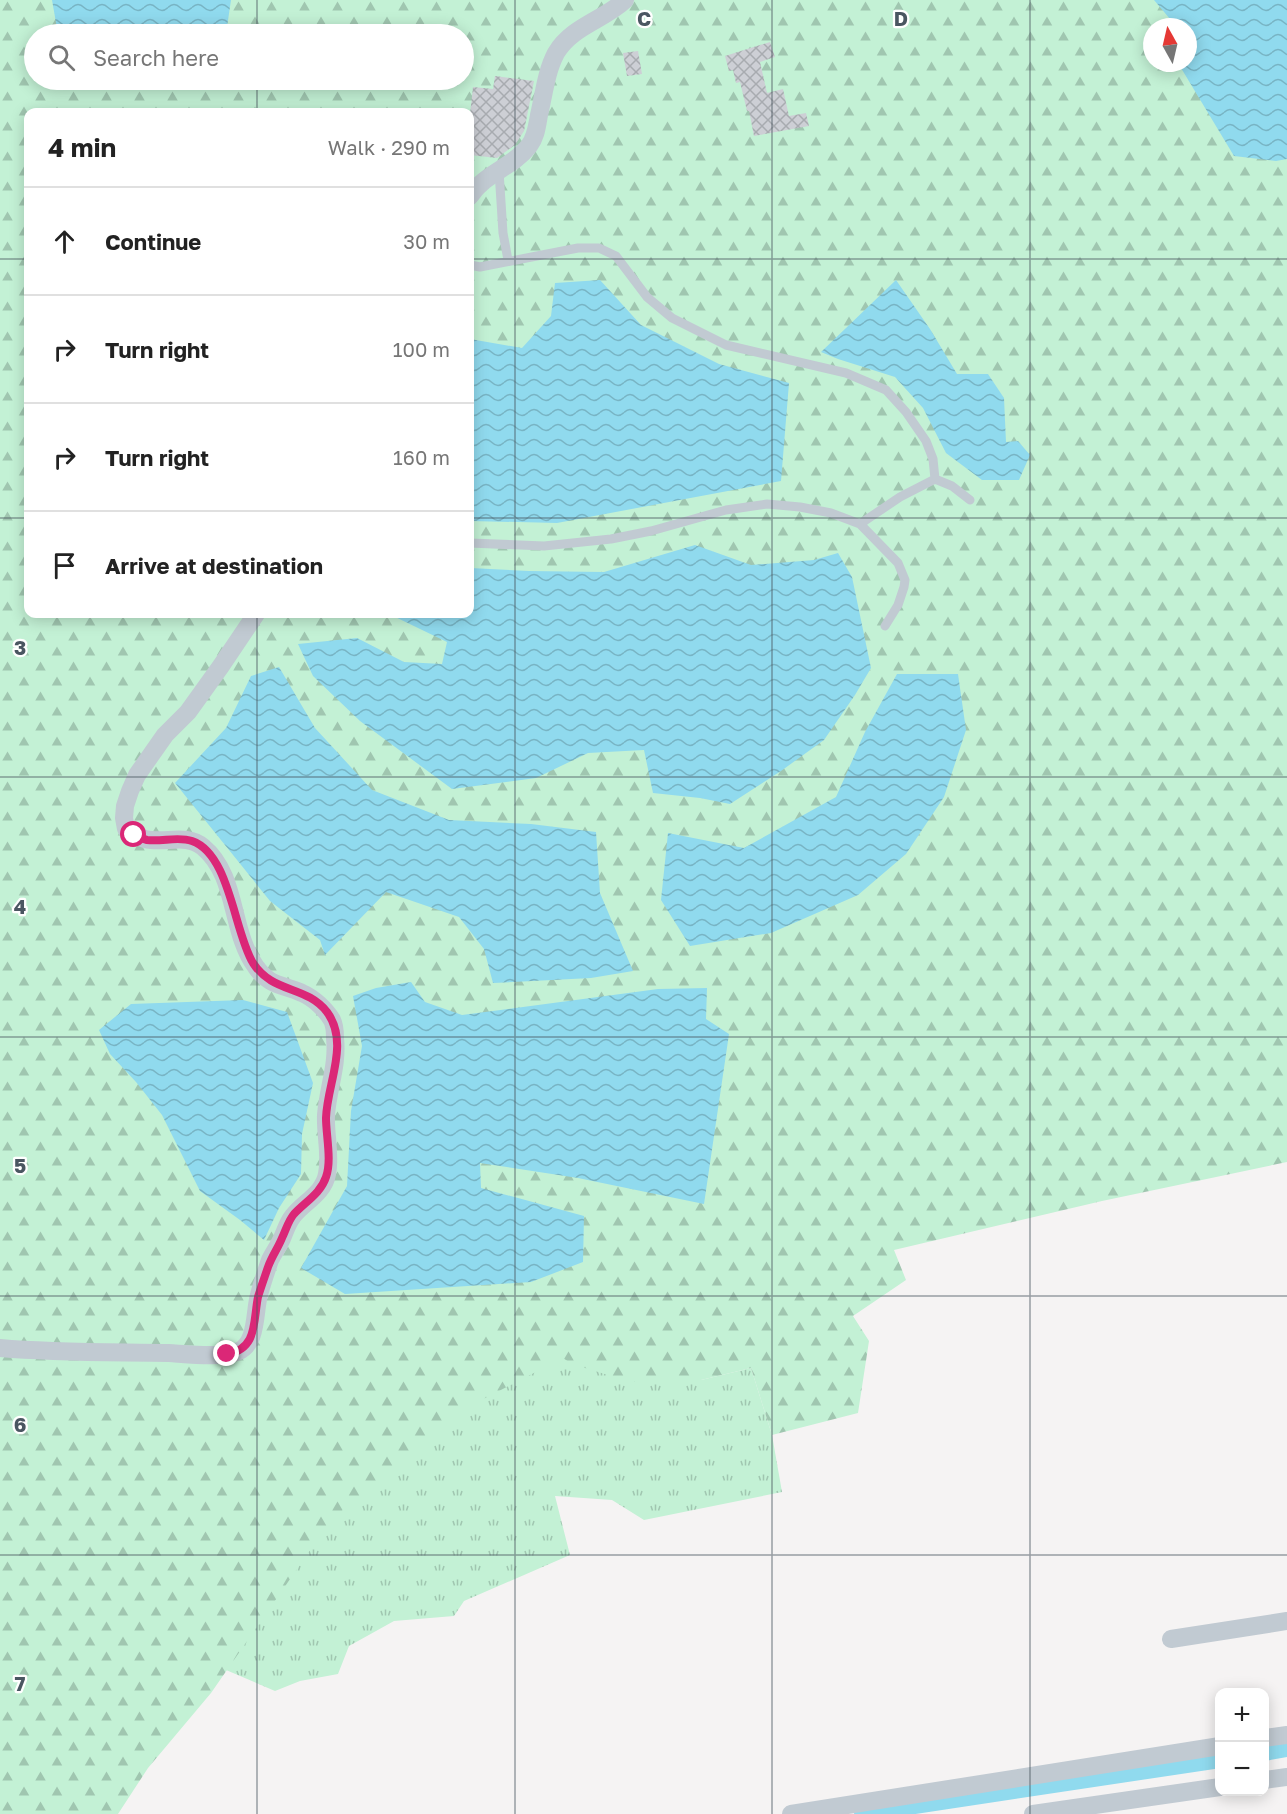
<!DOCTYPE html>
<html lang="en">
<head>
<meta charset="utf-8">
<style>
	:root { --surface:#fff; --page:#f6f6f6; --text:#222; --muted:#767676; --line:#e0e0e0 }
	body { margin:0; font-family:"Golos Text",sans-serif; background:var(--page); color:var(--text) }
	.controls { position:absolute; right:18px; bottom:18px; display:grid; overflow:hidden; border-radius:12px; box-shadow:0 3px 15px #0003 }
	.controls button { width:54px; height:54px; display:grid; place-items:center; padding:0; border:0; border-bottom:2px solid var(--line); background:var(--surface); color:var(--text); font:30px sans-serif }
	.compass { position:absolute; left:1143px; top:18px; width:54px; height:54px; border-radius:50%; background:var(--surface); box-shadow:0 3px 15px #0003; rotate:352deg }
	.stop { position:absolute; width:18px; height:18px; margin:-14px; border:4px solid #db2777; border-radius:50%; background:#fff }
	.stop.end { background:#db2777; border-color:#fff; box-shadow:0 2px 6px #0008 }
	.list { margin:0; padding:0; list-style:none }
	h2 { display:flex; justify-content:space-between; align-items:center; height:78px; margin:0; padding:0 24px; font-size:26px }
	h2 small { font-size:20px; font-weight:400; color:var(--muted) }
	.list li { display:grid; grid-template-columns:39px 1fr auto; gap:18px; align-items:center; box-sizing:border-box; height:108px; padding:0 24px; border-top:2px solid var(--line) }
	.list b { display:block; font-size:22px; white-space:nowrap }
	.list em { font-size:20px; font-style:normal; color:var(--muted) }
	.icon { flex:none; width:33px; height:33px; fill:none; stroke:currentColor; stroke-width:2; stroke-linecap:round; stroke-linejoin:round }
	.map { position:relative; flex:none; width:1287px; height:1814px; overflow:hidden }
	.search { position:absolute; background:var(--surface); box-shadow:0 3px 15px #0003; left:24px; top:24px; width:450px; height:66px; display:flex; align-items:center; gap:15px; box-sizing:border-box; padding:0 21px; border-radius:33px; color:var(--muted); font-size:22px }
	.panel { position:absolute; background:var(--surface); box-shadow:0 3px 15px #0003; left:24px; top:108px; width:450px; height:510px; border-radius:12px }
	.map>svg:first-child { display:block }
	.grass { fill:url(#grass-tufts) }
	.forest { fill:url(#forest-firs); fill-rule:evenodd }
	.water { fill:url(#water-waves) }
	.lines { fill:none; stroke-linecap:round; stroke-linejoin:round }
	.canal { stroke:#90daee; stroke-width:16 }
	.building { fill:url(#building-cross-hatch) }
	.lane { stroke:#c1cad2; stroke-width:9 }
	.street { stroke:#c1cad2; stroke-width:18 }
	.route { stroke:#db2777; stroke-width:8 }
	.grid { fill:none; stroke:#4a5661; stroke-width:1.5; stroke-opacity:0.55 }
	.grid-label { font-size:20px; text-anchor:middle; font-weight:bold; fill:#4a5661; stroke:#fff; stroke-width:4.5; stroke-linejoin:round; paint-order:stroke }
</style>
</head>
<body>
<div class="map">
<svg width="1287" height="1814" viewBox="0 0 1287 1814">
	<defs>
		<pattern id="grass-tufts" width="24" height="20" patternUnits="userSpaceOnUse" patternTransform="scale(1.5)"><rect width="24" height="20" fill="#c3f1d5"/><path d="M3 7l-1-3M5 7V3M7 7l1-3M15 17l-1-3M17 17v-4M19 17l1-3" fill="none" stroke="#a0c6b0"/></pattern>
		<pattern id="forest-firs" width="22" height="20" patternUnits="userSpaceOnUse" patternTransform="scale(1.5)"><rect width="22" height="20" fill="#c3f1d5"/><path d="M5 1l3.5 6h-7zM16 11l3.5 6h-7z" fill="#a0c6b0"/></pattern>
		<pattern id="water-waves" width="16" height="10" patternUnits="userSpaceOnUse" patternTransform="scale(1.5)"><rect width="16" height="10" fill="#90daee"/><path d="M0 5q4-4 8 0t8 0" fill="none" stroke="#78b4c4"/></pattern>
		<pattern id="building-cross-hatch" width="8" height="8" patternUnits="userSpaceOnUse" patternTransform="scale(1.5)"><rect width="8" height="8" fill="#cdcfd5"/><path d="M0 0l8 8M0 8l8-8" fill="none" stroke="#a8abb0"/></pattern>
	</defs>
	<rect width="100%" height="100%" fill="#f5f3f3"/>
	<!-- grass -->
	<path class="grass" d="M474,1329L701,1380L751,1368L772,1435L782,1492L644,1520L612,1500L555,1496L570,1555L464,1601L454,1616L394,1621L349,1646L338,1674L300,1681L275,1691L226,1670L0,1814Z"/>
	<!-- forest -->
	<path class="forest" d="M0,0H1287V1162L1102,1201L894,1250L906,1280L853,1316L869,1341L858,1413L772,1435L751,1368L701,1380L631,1382L572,1364L563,1358L466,1408L331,1520L211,1693L148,1768L118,1814H0ZM1152,27H1188V63H1152ZM34,34H464V80H34ZM28,112H470V614H28Z"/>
	<!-- water -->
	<path class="water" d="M52,0H231L226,34H58Z
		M1154,0H1287V159L1276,161L1234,156L1178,63H1188V27H1171L1170,19Z
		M600,280L641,325L719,364L789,383L781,481L557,523L470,521V339L522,348L551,316L555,283Z
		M896,280L930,329L957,374H988L1004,398L1006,442L1018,441L1030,455L1019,480H982L946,453L923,408L895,377L838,359L821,352Z
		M695,545L751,565L814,560L838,553L852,577L871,668L855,695L824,740L781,771L730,804L700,798L653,793L644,750L588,753L536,778L452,789L360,721L313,676L298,644L357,638L404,662L442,664L447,642L389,614H470V568L529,571L604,572Z
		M279,667L315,728L372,790L449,820L531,824L596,832L600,893L633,971L591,978L493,983L484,949L459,917L386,892L325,955L320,940L270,901L175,783L226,728L251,676Z
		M897,674H958L966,730L944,797L906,854L858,895L771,933L690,946L661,900L668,833L744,848L836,797L865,732Z
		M411,982L425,1002L462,1015L658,989L707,988L706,1019L729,1034L704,1204L578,1178L480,1163L481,1188L584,1216L583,1262L531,1282L345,1294L301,1268L347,1186L351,1111L362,1046L353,996L376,988Z
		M243,1000L287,1012L313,1083L302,1134L301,1174L279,1208L264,1240L240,1220L200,1191L162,1115L136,1082L110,1054L99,1030L131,1004Z"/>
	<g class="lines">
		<!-- canal -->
		<path class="canal" d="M1264,1753L1287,1749
			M862,1814L1220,1760"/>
	</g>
	<!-- building -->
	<path class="building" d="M770,42L775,57L760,62L767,93L783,89L789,116L806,113L809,126L754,136L749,111H747L740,82L736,83L733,70L729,71L725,56Z
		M638,51L642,74L627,76L623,53Z
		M495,76L534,81L524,131L515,145L497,158L470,155V114L473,87L493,89Z"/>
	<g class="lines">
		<!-- lane -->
		<path class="lane" d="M499,171L503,233L508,260
			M470,265L480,267L578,248H599L616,256L647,297L672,318L726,345L846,373L886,390L906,412L926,441L933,459L935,479L952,486L970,500
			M860,524L900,497L935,479
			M470,543L544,546L611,539L651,531L726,510L767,504L800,507L831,513L860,524L898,563L905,580L904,587L898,605L885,626"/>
		<!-- street -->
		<path class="street" d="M470,196C485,173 513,167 529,146C536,137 537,126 539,115C544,94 546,72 556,53C572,26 604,20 625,0
			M0,1348C56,1353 112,1352 169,1353C186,1354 222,1358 237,1352C258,1344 254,1312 259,1295C262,1283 266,1272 270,1260C274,1252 280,1244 283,1236C286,1229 288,1222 293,1216C304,1202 324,1193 327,1174C331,1155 325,1134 326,1115C328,1088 338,1065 335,1038C335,1032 335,1026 332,1020C326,1010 314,998 302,993C283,984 270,987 256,967C230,932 238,876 203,847C186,833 165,844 145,839C138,837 132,833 126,829L124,818L125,806L130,791L137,775L165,735L188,712L221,666L256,614
			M1171,1639L1287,1621
			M1264,1738L1287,1735
			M1264,1780L1287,1777
			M791,1814L1220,1746
			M1033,1814L1220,1787"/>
	</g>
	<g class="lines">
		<!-- route -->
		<path class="route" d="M134,835C138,837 143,839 147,840C162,842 178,836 192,841C230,854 234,932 253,963C273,994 306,985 327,1012C350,1043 327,1084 326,1118C326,1135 332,1161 326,1177C321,1193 305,1202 294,1214C288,1221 286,1230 282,1238C278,1248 272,1256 268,1267C265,1276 261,1287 258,1297C253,1321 258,1349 227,1354"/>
	</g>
	<!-- grid -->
	<path class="grid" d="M257,0V34M515,0V1814M772,0V1814M1030,0V1814M257,80V112M0,259H28M470,259H1287M0,518H28M470,518H1287M257,614V1814M0,777H1287M0,1037H1287M0,1296H1287M0,1555H1287"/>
	<g class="grid-label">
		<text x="644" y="26">C</text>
		<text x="901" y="26">D</text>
		<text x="20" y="655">3</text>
		<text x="20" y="914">4</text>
		<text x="20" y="1173">5</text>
		<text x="20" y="1432">6</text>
		<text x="20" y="1691">7</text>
	</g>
</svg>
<div class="controls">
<button>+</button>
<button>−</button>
</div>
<svg class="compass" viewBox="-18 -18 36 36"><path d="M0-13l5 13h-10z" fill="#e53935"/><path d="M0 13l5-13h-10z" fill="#767676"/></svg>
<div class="stop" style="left:134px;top:835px"></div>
<div class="stop end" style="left:227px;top:1354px"></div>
<div class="search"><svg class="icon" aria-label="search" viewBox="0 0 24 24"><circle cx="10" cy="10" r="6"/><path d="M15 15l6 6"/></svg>Search here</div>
<section class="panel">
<h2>4 min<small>Walk · 290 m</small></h2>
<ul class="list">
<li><svg class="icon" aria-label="ahead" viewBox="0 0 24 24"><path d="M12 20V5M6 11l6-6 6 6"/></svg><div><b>Continue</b></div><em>30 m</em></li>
<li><svg class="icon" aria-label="right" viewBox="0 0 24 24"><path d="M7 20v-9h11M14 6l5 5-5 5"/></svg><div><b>Turn right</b></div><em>100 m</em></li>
<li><svg class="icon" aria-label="right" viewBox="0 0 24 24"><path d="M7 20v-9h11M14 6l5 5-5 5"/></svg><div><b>Turn right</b></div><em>160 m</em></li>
<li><svg class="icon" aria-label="arrive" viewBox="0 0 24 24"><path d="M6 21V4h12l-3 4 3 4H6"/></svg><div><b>Arrive at destination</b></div></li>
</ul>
</section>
</div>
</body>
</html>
